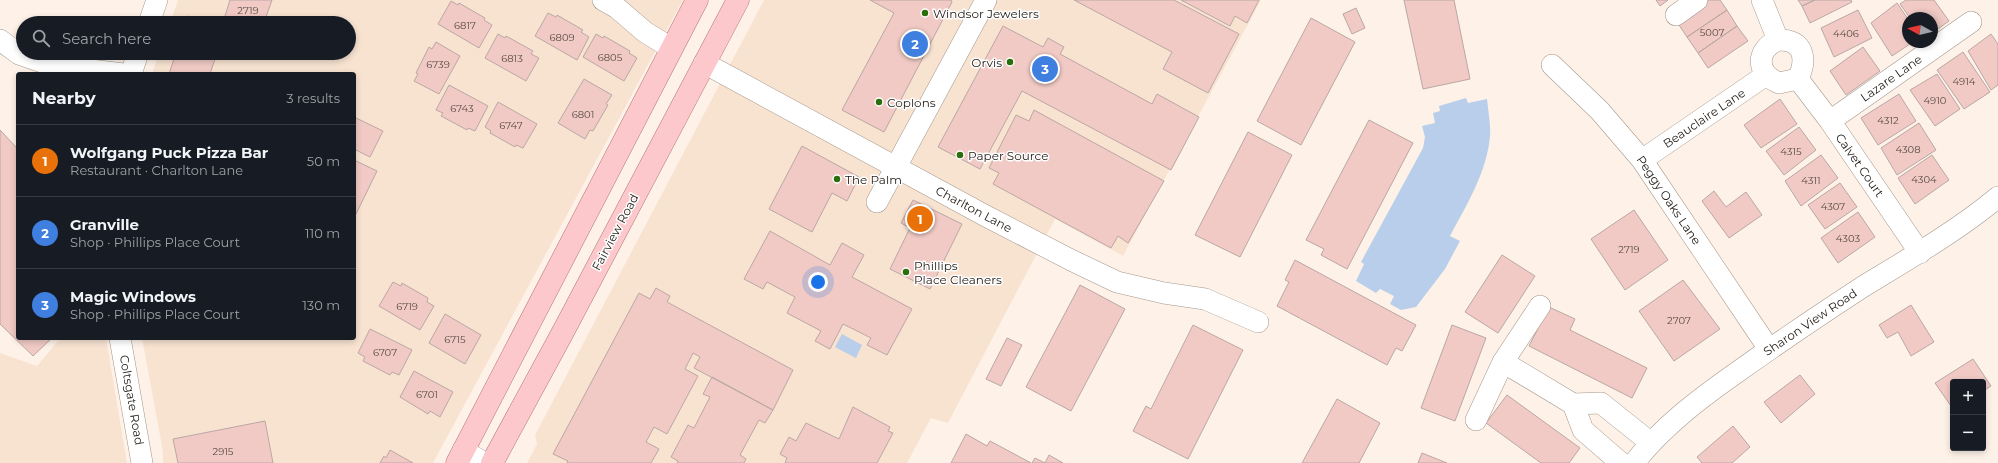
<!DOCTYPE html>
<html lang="en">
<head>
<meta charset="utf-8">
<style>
	:root { --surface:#171b24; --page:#20242c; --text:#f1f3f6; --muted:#9ea1a6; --line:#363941; --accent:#97b88c }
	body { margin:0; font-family:Montserrat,sans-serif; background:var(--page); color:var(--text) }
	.controls { position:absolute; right:12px; bottom:12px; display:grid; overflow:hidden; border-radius:4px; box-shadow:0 2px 6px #0003 }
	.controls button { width:36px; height:36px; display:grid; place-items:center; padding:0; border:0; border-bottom:1px solid var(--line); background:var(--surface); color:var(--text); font:20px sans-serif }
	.compass { position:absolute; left:1902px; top:12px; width:36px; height:36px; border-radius:50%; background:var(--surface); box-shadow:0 2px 6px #0003; rotate:278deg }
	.you { position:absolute; left:818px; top:282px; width:14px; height:14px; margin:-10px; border:3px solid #fff; border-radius:50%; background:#1a73e8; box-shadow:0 0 0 6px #1a73e833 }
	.badge { display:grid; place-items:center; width:26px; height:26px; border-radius:50%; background:var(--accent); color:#fff; font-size:13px; font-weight:700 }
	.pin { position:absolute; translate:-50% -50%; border:2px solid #fff; box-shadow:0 1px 4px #0006 }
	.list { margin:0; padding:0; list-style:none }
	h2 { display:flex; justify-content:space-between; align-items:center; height:52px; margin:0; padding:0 16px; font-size:17px }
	h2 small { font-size:13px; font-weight:400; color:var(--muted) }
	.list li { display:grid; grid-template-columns:26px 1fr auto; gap:12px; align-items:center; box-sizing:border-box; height:72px; padding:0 16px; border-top:1px solid var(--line) }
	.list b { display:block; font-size:15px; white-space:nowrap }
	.list p { margin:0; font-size:13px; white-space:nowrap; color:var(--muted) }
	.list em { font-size:13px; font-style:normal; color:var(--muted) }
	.icon { flex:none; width:22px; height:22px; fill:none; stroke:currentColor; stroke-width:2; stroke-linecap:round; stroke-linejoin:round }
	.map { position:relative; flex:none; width:1998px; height:463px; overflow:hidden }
	.search { position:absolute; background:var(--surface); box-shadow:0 2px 6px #0003; left:16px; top:16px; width:340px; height:44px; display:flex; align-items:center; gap:10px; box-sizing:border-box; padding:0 14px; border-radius:22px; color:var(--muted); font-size:15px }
	.panel { position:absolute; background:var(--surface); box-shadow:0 2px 6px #0003; left:16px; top:72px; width:340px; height:268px; border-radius:4px }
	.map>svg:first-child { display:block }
	.built { fill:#f8e3d1 }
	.water { fill:#b8ceea }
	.building { fill:#f1cac5; stroke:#baa7a4 }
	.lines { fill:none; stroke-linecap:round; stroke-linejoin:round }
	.minor-casing { stroke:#a4978c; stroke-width:22 }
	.major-casing { stroke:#b17677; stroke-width:23 }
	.minor { stroke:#fff; stroke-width:21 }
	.major { stroke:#fdc8cb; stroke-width:22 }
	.poi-dot { fill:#2a6f0b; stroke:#fff; stroke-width:1.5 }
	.labels { text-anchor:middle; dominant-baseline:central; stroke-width:3; stroke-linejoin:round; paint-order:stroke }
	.number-label { font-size:10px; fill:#5a4c47 }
	.poi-label { font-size:12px; fill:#27221d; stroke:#fff; text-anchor:start }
	.street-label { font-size:12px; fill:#27221d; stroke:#fff }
</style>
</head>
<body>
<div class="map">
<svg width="1998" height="463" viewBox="0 0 1998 463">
	<rect width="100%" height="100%" fill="#fef2e8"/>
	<!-- built -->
	<path class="built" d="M178,0H683L433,463H163V452L142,338H354V74H152L159,53H349V23H170Z
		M764,0H1261L1123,256L1055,219L948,423L931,418L907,463H527L537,444L535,435Z
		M65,338H106L127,463H0V353L37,366L58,341Z"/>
	<!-- water -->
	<path class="water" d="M1466,98L1468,103L1487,99C1488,111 1491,124 1490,136C1487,172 1467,204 1450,236L1460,241L1445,269L1416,307L1401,310L1390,304L1394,296L1380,289L1376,293L1356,281L1364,264L1361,262L1423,148L1425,137L1422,126L1435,123L1433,113L1440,111L1439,106Z
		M842,334L862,345L856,358L835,347Z"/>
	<!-- building -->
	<path class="building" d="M230,0H272L264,23H237L224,19Z
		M870,0H951L952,2L884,132L842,110L894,13Z
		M1074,0H1174L1239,34L1208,93L1163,69L1172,52Z
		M1181,0H1259L1247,23L1235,16L1230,26Z
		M1404,0H1454L1470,79L1423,89Z
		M1656,0H1668L1660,6Z
		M1709,0H1720L1727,10L1687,37L1677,22Z
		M1798,0H1815L1802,6Z
		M1815,0H1851L1852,2L1810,23L1802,6Z
		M1906,0H1934L1949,21L1932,33V18H1910L1900,4Z
		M451,1L458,5L459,3L485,18L484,20L492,25L479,48L438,24Z
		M1897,3L1908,19V42H1913L1892,56L1871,23Z
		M1356,8L1365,28L1352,34L1343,14Z
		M1727,10L1737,26L1698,53L1687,37Z
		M1858,10L1872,38L1834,57L1821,28Z
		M548,13L556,17L557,15L583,30L581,32L589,37L577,60L535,36Z
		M188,16L208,23H186Z
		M1311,18L1355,42L1301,145L1257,121Z
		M1003,26L1043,47L1048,38L1064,47L1060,54L1152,104L1157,94L1199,117L1171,170L1022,91L980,169L938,147Z
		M1737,26L1748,41L1708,68L1698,53Z
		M498,34L505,38L506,36L533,51L531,54L539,58L526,81L485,58Z
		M596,34L603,38L604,36L630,51L629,53L637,58L624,81L583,57Z
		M1991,34L1998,44V85L1991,90L1968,51Z
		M436,42L460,56L439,94L414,81L418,74L416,73L429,47L432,49Z
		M1863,47L1880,71L1846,95L1830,71Z
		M1963,52L1990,92L1964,109L1937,70Z
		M176,53H217L210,74H169Z
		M1937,74L1960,109L1935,126L1910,90Z
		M584,79L612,95L606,104L608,105L593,131L590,130L585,139L558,123Z
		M449,85L488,106L475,131L468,128L467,130L441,116L443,113L436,110Z
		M1899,94L1916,121L1878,145L1861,118Z
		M1780,99L1797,124L1761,148L1744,125Z
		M498,102L537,124L523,148L516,145L515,147L490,133L491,131L485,127Z
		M1034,110L1164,181L1128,243L1118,236L1111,248L993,184L999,173L989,168L1016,115L1029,121Z
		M354,117L383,131L370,157L354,149Z
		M1369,120L1413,143L1347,269L1321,255L1324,249L1306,240Z
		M1919,123L1936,150L1897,175L1881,148Z
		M1799,127L1816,150L1784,175L1766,151Z
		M0,130L18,149V338H52L33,356L0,324Z
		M1248,132L1292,155L1240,257L1195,235Z
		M802,146L859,177L847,201L832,193L812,232L769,209Z
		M1821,155L1838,178L1801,206L1785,181Z
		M1932,155L1949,180L1915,204L1898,178Z
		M354,160L377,171L356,214L354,213Z
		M1840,183L1857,207L1825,229L1808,205Z
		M1714,191L1726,207L1746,192L1762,215L1729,238L1702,201Z
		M913,200L962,224L930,289L890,269L910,228L901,223Z
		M1634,210L1668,260L1625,290L1591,239Z
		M1858,212L1875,237L1838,263L1821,238Z
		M770,231L830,265L842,243L864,255L852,277L912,309L887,355L867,345L871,338L843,324L830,349L815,341L821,331L787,313L795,297L767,282L763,289L744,279Z
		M1502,255L1535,276L1498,333L1465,312Z
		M1295,260L1416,325L1402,351L1396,348L1387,365L1277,306L1289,282L1285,280Z
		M1683,280L1720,329L1674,361L1639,311Z
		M393,282L401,286L402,283L428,298L427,302L434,306L420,330L379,306Z
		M1080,285L1125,309L1071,411L1026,387Z
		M656,288L670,296L667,302L793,370L773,410L694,368L700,357L693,353L685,369L698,376L667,434L654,427L646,442L659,449L651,463H567L568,461L553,454L639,293L650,299Z
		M1911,305L1934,342L1911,356L1898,332L1887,338L1879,325Z
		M1549,307L1575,319L1570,330L1647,368L1632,398L1529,346Z
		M445,314L481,335L465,364L429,343Z
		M1193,325L1243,350L1188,459L1133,431L1146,406L1151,409Z
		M1452,325L1486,338L1455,421L1421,408Z
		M370,329L412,350L399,375L392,372L390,375L363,361L365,357L358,353Z
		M1007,338L1022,345L1001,386L986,379Z
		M1973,359L1991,386L1983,391V382H1953V409L1935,383Z
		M414,371L453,392L440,417L430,411L428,414L400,397Z
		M1800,375L1815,394L1781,423L1764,402Z
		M712,377L773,410L765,423L759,420L740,455L746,459L744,463H677L678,461L671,457L688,425L694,428L710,397L703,394Z
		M1507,395L1580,448L1569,463H1541L1486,423Z
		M1337,399L1380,423L1359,463H1302Z
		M853,407L890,427L888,431L893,433L877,463H785L787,458L780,454L789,437L796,441L806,423L839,439Z
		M265,421L273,463H178L173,439Z
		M1733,426L1750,447L1732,463H1702L1697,457Z
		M966,434L987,446L990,441L1031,463H951Z
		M390,450L413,463H380L384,456L386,458Z
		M1422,453L1447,463H1418Z
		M1049,455L1063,463H1045Z
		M1035,458L1045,463H1032Z"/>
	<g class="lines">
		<!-- minor casing -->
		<g class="minor-casing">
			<path id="minor" d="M603,0L617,8L645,32L671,48
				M1762,0L1778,40
				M1676,15L1697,0
				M149,23L157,0
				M0,40L19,54L51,65L123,74
				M1778,40C1805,39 1807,60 1798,79L1779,83C1756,74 1755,50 1778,40Z
				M704,63L984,215L1071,260L1117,282L1164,293L1205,299L1258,322
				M1552,65L1600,111L1642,160L1769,349
				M131,74L138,53
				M1798,79L1830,121L1920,253
				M1830,121L1971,22
				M1642,160L1766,75
				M877,202L986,0
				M120,338L142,463
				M1503,362L1573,404
				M1476,420L1503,362L1540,306
				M463,450L484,463
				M1621,463L1583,430L1573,404L1601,403L1651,443
				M1634,463C1662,427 1699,399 1736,373C1778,343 1821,314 1864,286C1910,258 1957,231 1998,197"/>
		</g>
		<!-- major casing -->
		<g class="major-casing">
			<path id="major" d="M457,463L697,0
				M492,463L564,330L738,0"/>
		</g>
		<!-- minor -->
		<use href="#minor" class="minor"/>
		<!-- major -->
		<use href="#major" class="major"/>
	</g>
	<!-- markers -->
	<g class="poi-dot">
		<circle cx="925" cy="13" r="4"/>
		<circle cx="1010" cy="62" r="4"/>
		<circle cx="879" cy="102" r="4"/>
		<circle cx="960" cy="155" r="4"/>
		<circle cx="837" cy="179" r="4"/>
		<circle cx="906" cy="272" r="4"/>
	</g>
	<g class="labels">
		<!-- number labels -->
		<g class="number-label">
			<text x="248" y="10">2719</text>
			<text x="465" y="25">6817</text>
			<text x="1712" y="32">5007</text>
			<text x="1846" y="33">4406</text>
			<text x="562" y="37">6809</text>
			<text x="610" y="57">6805</text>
			<text x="512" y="58">6813</text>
			<text x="438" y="64">6739</text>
			<text x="1964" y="81">4914</text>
			<text x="1935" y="100">4910</text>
			<text x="462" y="108">6743</text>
			<text x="583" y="114">6801</text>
			<text x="1888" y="120">4312</text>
			<text x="511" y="125">6747</text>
			<text x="1908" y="149">4308</text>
			<text x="1791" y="151">4315</text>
			<text x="1924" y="179">4304</text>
			<text x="1811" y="180">4311</text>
			<text x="1833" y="206">4307</text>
			<text x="1848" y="238">4303</text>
			<text x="1629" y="249">2719</text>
			<text x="407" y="306">6719</text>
			<text x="1679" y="320">2707</text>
			<text x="455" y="339">6715</text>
			<text x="385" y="352">6707</text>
			<text x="427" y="394">6701</text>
			<text x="223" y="451">2915</text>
		</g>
		<!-- poi labels -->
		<g class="poi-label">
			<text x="933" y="13">Windsor Jewelers</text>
			<text x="1002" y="62" text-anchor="end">Orvis</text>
			<text x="887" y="102">Coplons</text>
			<text x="968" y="155">Paper Source</text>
			<text x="845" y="179">The Palm</text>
			<text x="914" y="265">Phillips<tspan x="914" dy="14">Place Cleaners</tspan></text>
		</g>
		<!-- street labels -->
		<g class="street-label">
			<text transform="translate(1891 78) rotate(-35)">Lazare Lane</text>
			<text transform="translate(1704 118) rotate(-34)">Beauclaire Lane</text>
			<text transform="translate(1860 165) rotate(55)">Calvet Court</text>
			<text transform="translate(1669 200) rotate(56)">Peggy Oaks Lane</text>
			<text transform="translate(974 209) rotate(28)">Charlton Lane</text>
			<text transform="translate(615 232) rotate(-62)">Fairview Road</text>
			<text transform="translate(1810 322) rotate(-34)">Sharon View Road</text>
			<text transform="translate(132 400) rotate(80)">Coltsgate Road</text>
		</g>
	</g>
</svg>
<div class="controls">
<button>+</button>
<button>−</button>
</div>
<svg class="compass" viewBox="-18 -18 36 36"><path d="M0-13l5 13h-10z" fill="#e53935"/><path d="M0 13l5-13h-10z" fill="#9ea1a6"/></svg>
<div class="you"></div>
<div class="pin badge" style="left:920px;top:219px;background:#e8710a">1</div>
<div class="pin badge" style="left:915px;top:44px;background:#3f7fe0">2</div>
<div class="pin badge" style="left:1045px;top:69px;background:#3f7fe0">3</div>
<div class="search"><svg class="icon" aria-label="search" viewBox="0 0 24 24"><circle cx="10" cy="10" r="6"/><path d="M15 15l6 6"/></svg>Search here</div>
<section class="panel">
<h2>Nearby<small>3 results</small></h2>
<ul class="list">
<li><span class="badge" style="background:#e8710a">1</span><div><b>Wolfgang Puck Pizza Bar</b><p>Restaurant · Charlton Lane</p></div><em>50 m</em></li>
<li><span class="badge" style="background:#3f7fe0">2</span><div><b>Granville</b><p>Shop · Phillips Place Court</p></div><em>110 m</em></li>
<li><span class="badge" style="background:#3f7fe0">3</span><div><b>Magic Windows</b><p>Shop · Phillips Place Court</p></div><em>130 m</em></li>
</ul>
</section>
</div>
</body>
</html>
